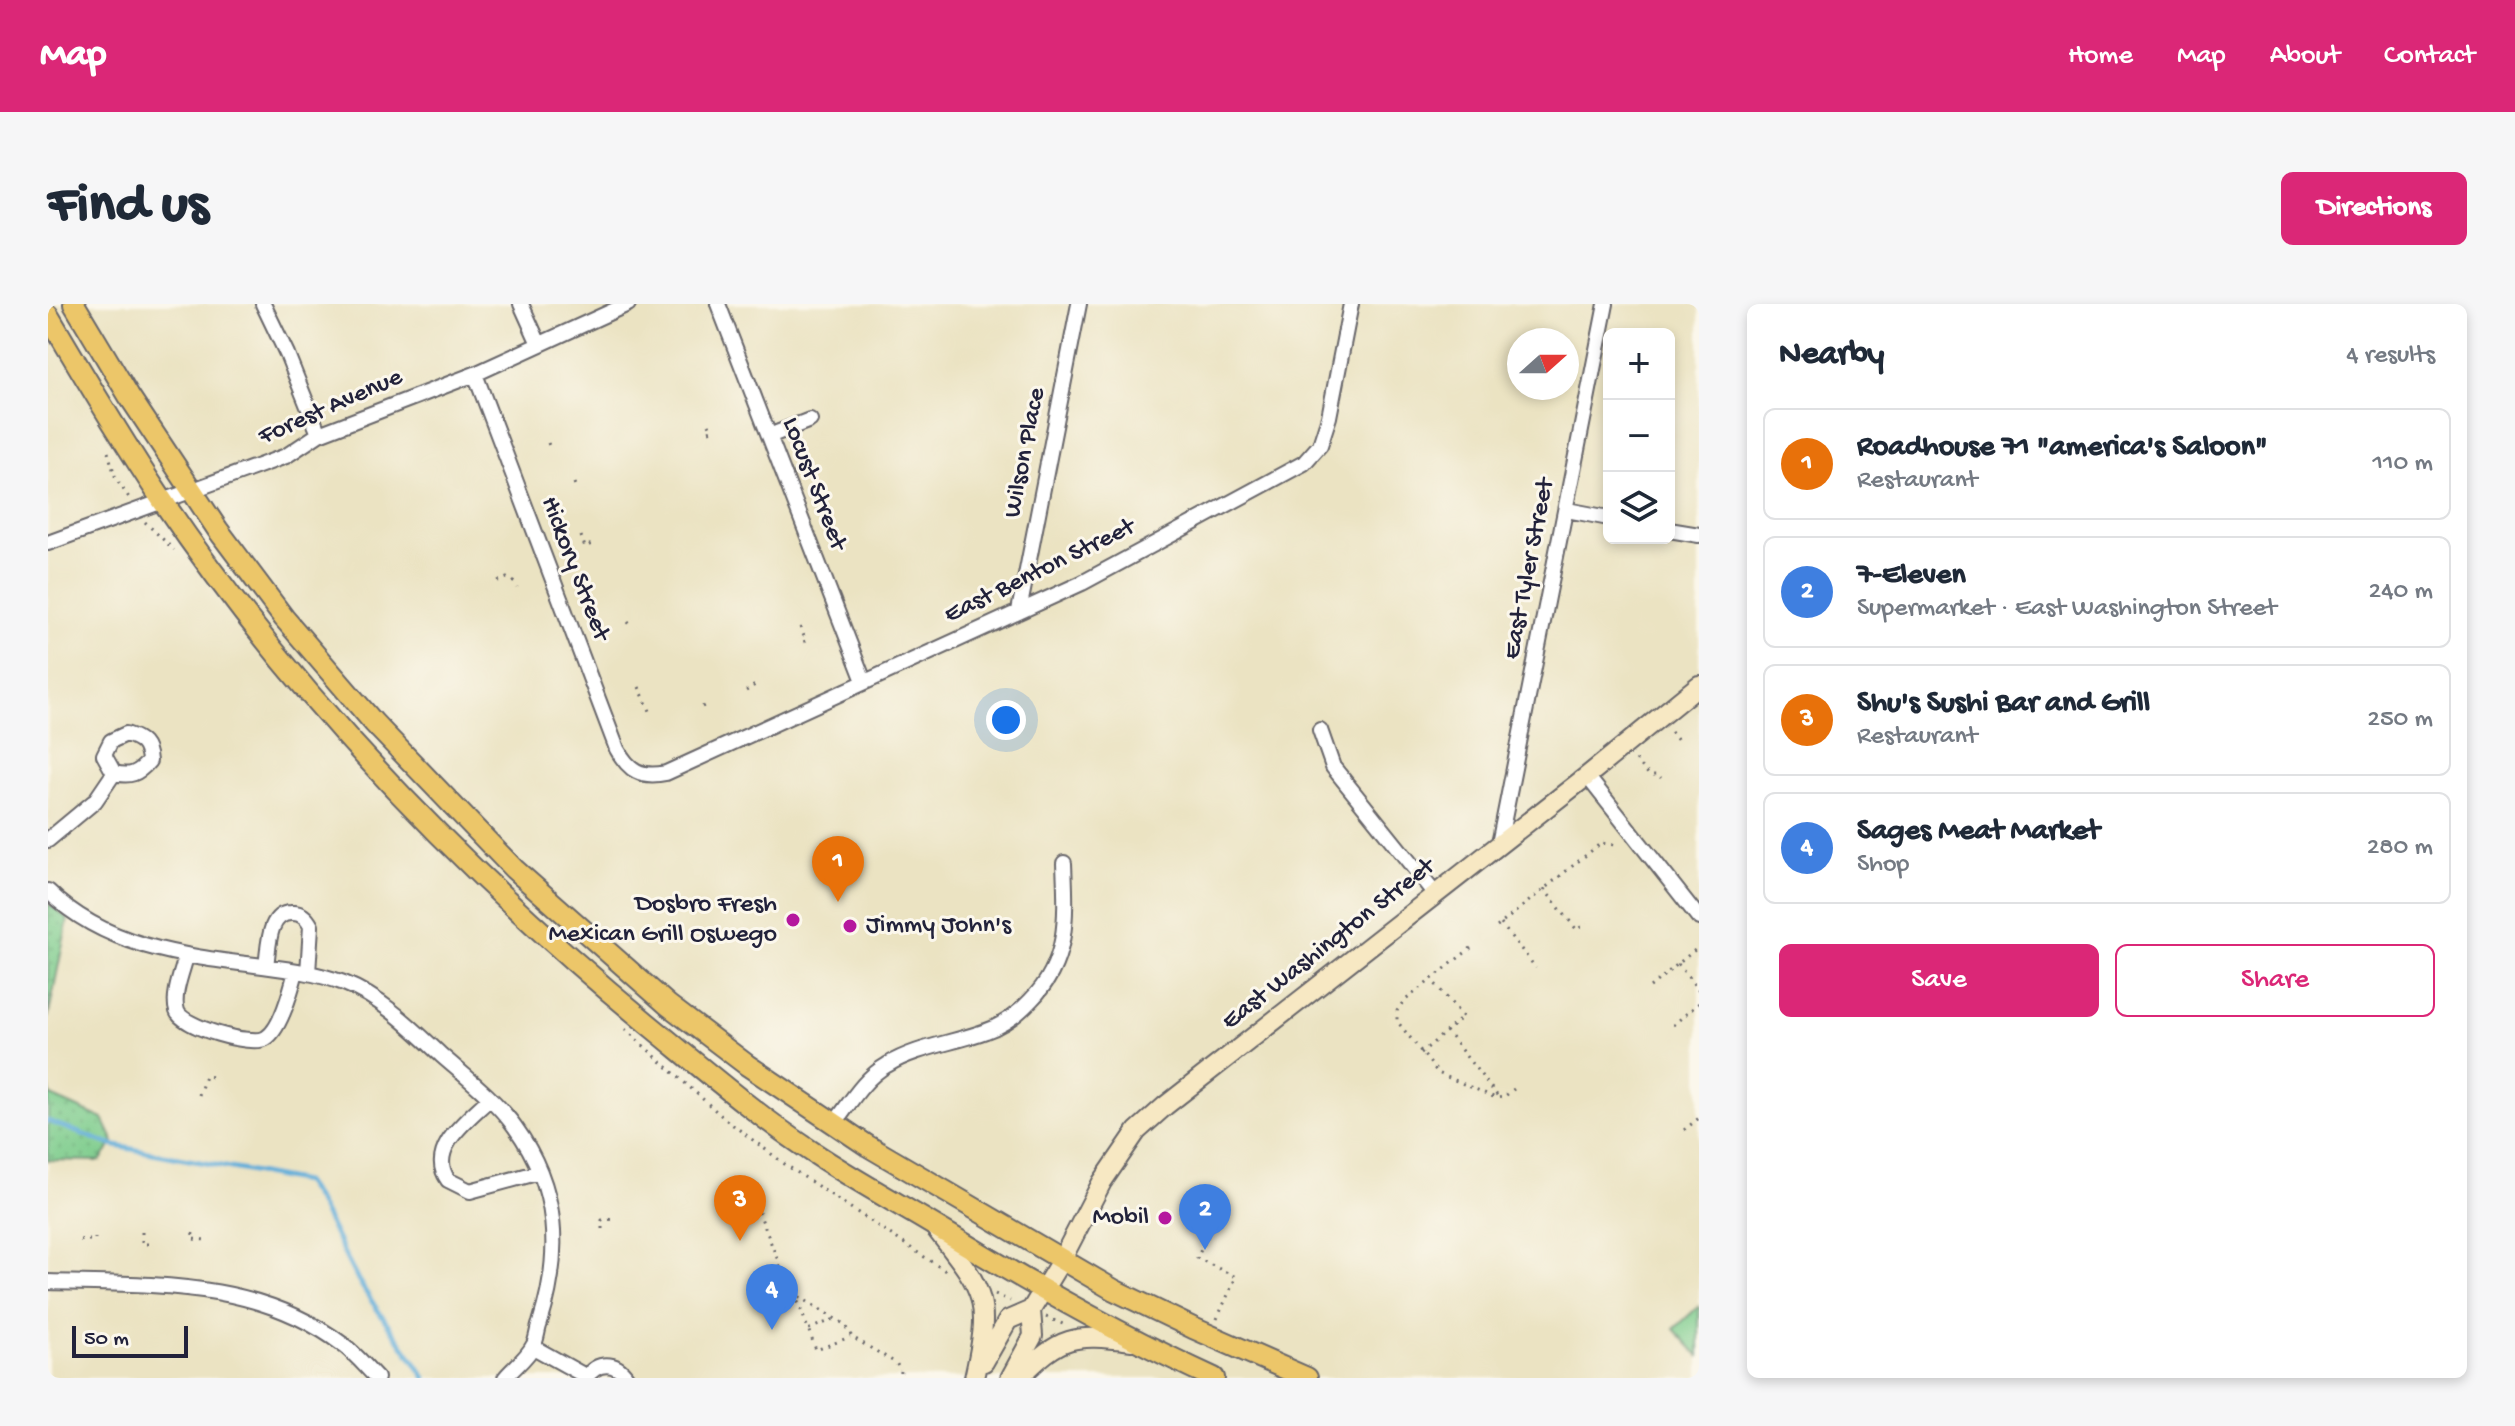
<!DOCTYPE html>
<html lang="en">
<head>
<meta charset="utf-8">
<style>
	:root { --surface:#fff; --page:#f6f6f7; --text:#1f2937; --muted:#747a83; --line:#e0e1e3; --accent:#db2777 }
	body { margin:0; font-family:"Gochi Hand",sans-serif; background:var(--page); color:var(--text) }
	.controls { position:absolute; right:24px; top:24px; display:grid; overflow:hidden; border-radius:12px; box-shadow:0 4px 12px #0003 }
	.controls button { width:72px; height:72px; display:grid; place-items:center; padding:0; border:0; border-bottom:2px solid var(--line); background:var(--surface); color:var(--text); font:40px sans-serif }
	.compass { position:absolute; left:1459px; top:24px; width:72px; height:72px; border-radius:50%; background:var(--surface); box-shadow:0 4px 12px #0003; rotate:69deg }
	.scale { position:absolute; left:24px; bottom:20px; width:116px; box-sizing:border-box; padding-left:8px; border:4px solid #22223b; border-top:0; font-size:22px; line-height:28px; white-space:nowrap; color:#22223b; -webkit-text-stroke:6px #fbf7ec; paint-order:stroke }
	.you { position:absolute; left:958px; top:416px; width:28px; height:28px; margin:-20px; border:6px solid #fff; border-radius:50%; background:#1a73e8; box-shadow:0 0 0 12px #1a73e833 }
	.badge { display:grid; place-items:center; width:52px; height:52px; border-radius:50%; background:var(--accent); color:#fff; font-size:26px; font-weight:700 }
	.pin { position:absolute; translate:-50% -66px; filter:drop-shadow(0 2px 4px #0008) }
	.pin::after { content:''; position:absolute; top:42px; width:28px; height:24px; background:inherit; clip-path:polygon(0 0,100% 0,50% 100%) }
	.list { margin:0; padding:0; list-style:none }
	h2 { display:flex; justify-content:space-between; align-items:center; height:104px; margin:0; padding:0 32px; font-size:34px }
	h2 small { font-size:26px; font-weight:400; color:var(--muted) }
	.list li { display:grid; grid-template-columns:52px 1fr auto; gap:24px; align-items:center; box-sizing:border-box; height:112px; margin:0 16px 16px; padding:0 16px; border:2px solid var(--line); border-radius:12px }
	.list b { display:block; font-size:30px; white-space:nowrap }
	.list p { margin:0; font-size:26px; white-space:nowrap; color:var(--muted) }
	.list em { font-size:26px; font-style:normal; color:var(--muted) }
	.actions { display:flex; gap:16px; padding:24px 32px }
	.actions a { flex:1; padding:18px 0; border:2px solid var(--accent); border-radius:12px; text-align:center; font-size:28px; color:var(--accent) }
	.actions .main { background:var(--accent); color:#fff }
	.icon { flex:none; width:44px; height:44px; fill:none; stroke:currentColor; stroke-width:2; stroke-linecap:round; stroke-linejoin:round }
	.map { position:relative; flex:none; width:1651px; height:1074px; overflow:hidden; border-radius:12px }
	header { display:flex; align-items:center; gap:48px; box-sizing:border-box; height:112px; padding:0 40px; background:var(--accent); color:#fff }
	header strong { font-size:38px }
	nav { display:flex; gap:44px; margin-inline-start:auto; font-size:28px }
	.intro { display:flex; align-items:center; justify-content:space-between; box-sizing:border-box; height:192px; padding:0 48px }
	h1 { margin:0; font-size:56px }
	.button { padding:20px 36px; border-radius:12px; background:var(--accent); color:#fff; font-size:28px; font-weight:700 }
	main { display:flex; gap:48px; padding:0 48px }
	aside { flex:1; background:var(--surface); border-radius:12px; box-shadow:0 4px 12px #0003 }
	.map>svg:first-child { display:block }
	.grass { fill:url(#grass-dots); stroke:#507764; stroke-width:2 }
	.garden { fill:#7dcc8c; stroke:#507764; stroke-width:2 }
	.lines { fill:none; stroke-linecap:round; stroke-linejoin:round }
	.stream { stroke:#60add9; stroke-width:5 }
	.street-casing { stroke:#68666a; stroke-width:18 }
	.secondary-casing { stroke:#68666a; stroke-width:22 }
	.primary-casing { stroke:#68666a; stroke-width:24 }
	.path { stroke:#68666a; stroke-width:3; stroke-dasharray:2 6; stroke-linecap:butt }
	.street { stroke:#fff; stroke-width:14 }
	.secondary { stroke:#f7e8c3; stroke-width:18 }
	.primary { stroke:#ecc669; stroke-width:20 }
	.poi-dot { fill:#b5179e; stroke:#fbf7ec; stroke-width:3 }
	.labels { text-anchor:middle; dominant-baseline:central; stroke-width:6; stroke-linejoin:round; paint-order:stroke }
	.street-label { font-size:26px; fill:#22223b; stroke:#fbf7ec }
	.poi-label { font-size:26px; fill:#22223b; stroke:#fbf7ec; text-anchor:end }
</style>
</head>
<body>
<header>
<strong>Map</strong>
<nav><a>Home</a><a>Map</a><a>About</a><a>Contact</a></nav>
</header>
<div class="intro"><h1>Find us</h1><a class="button">Directions</a></div>
<main>
<div class="map">
<svg width="1651" height="1074" viewBox="0 0 1651 1074">
	<defs>
		<pattern id="grass-dots" width="8" height="8" patternUnits="userSpaceOnUse" patternTransform="scale(2)"><rect width="8" height="8" fill="#7dcc8c"/><path d="M2 2h.1M6 6h.1" fill="none" stroke="#6caf7a" stroke-width="1.8" stroke-linecap="round"/></pattern>
	</defs>
	<rect width="100%" height="100%" fill="#fbf7ec"/>
	<filter id="ink" filterUnits="userSpaceOnUse"><feTurbulence type="fractalNoise" baseFrequency=".0125" numOctaves="2"/><feDisplacementMap in="SourceGraphic" scale="16" xChannelSelector="R" yChannelSelector="G"/><feConvolveMatrix kernelMatrix="1 2 1 2 8 2 1 2 1" color-interpolation-filters="sRGB"/></filter>
	<filter id="wash" filterUnits="userSpaceOnUse"><feTurbulence type="fractalNoise" baseFrequency=".006" numOctaves="4" result="noise"/><feDisplacementMap in="SourceGraphic" scale="32" xChannelSelector="R" yChannelSelector="G"/><feGaussianBlur stdDeviation="1.8" result="paint"/><feColorMatrix in="noise" values="0 0 0 0 0 0 0 0 0 0 0 0 0 0 0 0 0 1.4 0 .05"/><feComposite in="paint" operator="in"/></filter>
	<g filter="url(#wash)">
		<rect width="100%" height="100%" fill="#ebe3c2"/>
		<!-- grass -->
		<path class="grass" d="M0,599L20,615L0,714Z
			M0,780L3,792L55,815L66,838L52,857L0,856Z"/>
		<!-- garden -->
		<path class="garden" d="M1651,1002V1052L1626,1025Z"/>
		<g class="lines">
			<!-- stream -->
			<path class="stream" d="M0,817L63,841L256,878C278,907 290,940 307,971C328,1007 355,1039 377,1074"/>
		</g>
	</g>
	<g filter="url(#ink)">
		<g class="lines">
			<!-- street casing -->
			<g class="street-casing">
				<path id="street" d="M215,0L239,50L271,130
					M473,0L491,40
					M670,0L816,377
					M427,70L569,445C581,467 593,474 618,469L1034,279L1256,159L1272,141L1281,113L1303,0
					M721,132L762,116
					M1519,206L1561,214
					M1621,226L1651,231
					M0,239L238,152L271,130L427,70L580,0
					M971,307L1031,0
					M1272,426L1285,463L1387,590
					M78,430C94,435 100,441 101,457C90,470 82,473 66,469L56,451L63,437Z
					M1539,472L1651,614
					M0,536L47,497L66,469
					M1451,540L1558,0
					M0,587C56,642 133,652 207,661C237,665 267,668 296,679C334,694 364,724 393,751C418,773 447,795 467,823C511,884 514,949 492,1019C489,1026 489,1036 485,1042C479,1054 465,1064 457,1074
					M138,653C134,668 124,692 129,707C134,723 204,743 218,734C233,725 244,683 248,667
					M218,662C221,645 219,609 243,609C253,608 259,614 263,622L260,669
					M441,795C421,815 378,845 400,876L422,887L492,868
					M786,820C802,799 816,774 839,761C868,743 906,739 938,727C956,721 970,710 983,696C1022,657 1018,610 1016,559
					M0,978C102,981 208,975 294,1040C307,1049 318,1063 329,1074
					M485,1043L539,1073
					M538,1074C549,1057 568,1057 579,1074"/>
			</g>
			<!-- secondary casing -->
			<g class="secondary-casing">
				<path id="secondary" d="M888,925C937,988 944,994 926,1074
					M936,1058L960,1016L983,1006
					M962,1074L985,1032L983,1006L1014,955L1054,878L1089,827L1117,802L1539,472L1651,381
					M971,1074C1014,1031 1024,1030 1084,1037"/>
			</g>
			<!-- primary casing -->
			<g class="primary-casing">
				<path id="primary" d="M26,0L81,92L170,226L236,314L326,419L466,565L620,701L699,761L820,842L1066,986L1145,1024L1259,1074
					M0,11C37,74 74,136 114,196C248,394 417,569 600,720C654,764 708,811 766,849C808,877 853,901 897,928C984,981 1072,1031 1166,1074"/>
			</g>
			<!-- path -->
			<path class="path" d="M661,127L664,126L661,120
				M500,139L503,146
				M60,148L68,175L82,195
				M526,179L529,186
				M97,218L126,246
				M533,232L537,243L546,239
				M450,277L459,274L467,279L469,284
				M580,318L584,323
				M752,323L758,337L755,338
				M591,383L604,411
				M698,387L710,379
				M654,403L660,400
				M1623,428L1631,438
				M1588,456L1601,471H1610L1613,474
				M1496,585L1529,626L1538,619
				M1453,620L1488,664
				M1449,623L1553,539L1566,541
				M1423,644L1355,698L1349,707V717L1390,769L1448,794L1456,793L1466,785
				M1630,660L1651,687
				M1602,683L1648,645
				M1625,721L1651,699
				M577,725L677,815L738,861L899,968
				M1398,727L1452,795
				M1373,749L1415,713L1384,676
				M151,791L157,772L166,773
				M1636,826L1651,814
				M694,884L702,886L742,987L796,1020L804,1033L848,1059L853,1067L852,1074
				M554,925V916L566,915
				M94,928V940H104
				M145,929L144,935L158,936
				M32,936H47V934
				M747,990L768,1046L802,1033
				M947,990L962,997
				M998,1013L1017,1021
				M1169,1015L1188,973L1149,954L1178,893
				M761,1025L787,1015"/>
			<!-- street -->
			<use href="#street" class="street"/>
			<!-- secondary -->
			<use href="#secondary" class="secondary"/>
			<!-- primary -->
			<use href="#primary" class="primary"/>
		</g>
	</g>
	<!-- markers -->
	<g class="poi-dot">
		<circle cx="745" cy="616" r="8"/>
		<circle cx="802" cy="622" r="8"/>
		<circle cx="1117" cy="914" r="8"/>
	</g>
	<g class="labels">
		<!-- street labels -->
		<g class="street-label">
			<text transform="translate(283 104) rotate(-24)">Forest Avenue</text>
			<text transform="translate(978 149) rotate(-79)">Wilson Place</text>
			<text transform="translate(765 180) rotate(69)">Locust Street</text>
			<text transform="translate(526 265) rotate(69)">Hickory Street</text>
			<text transform="translate(1482 265) rotate(-79)">East Tyler Street</text>
			<text transform="translate(992 268) rotate(-26)">East Benton Street</text>
			<text transform="translate(1281 641) rotate(-38)">East Washington Street</text>
		</g>
		<!-- poi labels -->
		<g class="poi-label">
			<text x="729" y="601">Dosbro Fresh<tspan x="729" dy="30">Mexican Grill Oswego</tspan></text>
			<text x="818" y="622" text-anchor="start">Jimmy John's</text>
			<text x="1101" y="914">Mobil</text>
		</g>
	</g>
</svg>
<div class="controls">
<button>+</button>
<button>−</button>
<button><svg class="icon" aria-label="layers" viewBox="0 0 24 24"><path d="M12 4l9 5-9 5-9-5zM3 14l9 5 9-5"/></svg></button>
</div>
<svg class="compass" viewBox="-18 -18 36 36"><path d="M0-13l5 13h-10z" fill="#e53935"/><path d="M0 13l5-13h-10z" fill="#747a83"/></svg>
<div class="scale">50 m</div>
<div class="you"></div>
<div class="pin badge" style="left:790px;top:598px;background:#e8710a">1</div>
<div class="pin badge" style="left:1157px;top:946px;background:#3f7fe0">2</div>
<div class="pin badge" style="left:692px;top:937px;background:#e8710a">3</div>
<div class="pin badge" style="left:724px;top:1026px;background:#3f7fe0">4</div>
</div>
<aside>
<h2>Nearby<small>4 results</small></h2>
<ul class="list">
<li><span class="badge" style="background:#e8710a">1</span><div><b>Roadhouse 71 &quot;america's Saloon&quot;</b><p>Restaurant</p></div><em>110 m</em></li>
<li><span class="badge" style="background:#3f7fe0">2</span><div><b>7-Eleven</b><p>Supermarket · East Washington Street</p></div><em>240 m</em></li>
<li><span class="badge" style="background:#e8710a">3</span><div><b>Shu's Sushi Bar and Grill</b><p>Restaurant</p></div><em>250 m</em></li>
<li><span class="badge" style="background:#3f7fe0">4</span><div><b>Sages Meat Market</b><p>Shop</p></div><em>280 m</em></li>
</ul>
<div class="actions"><a class="main">Save</a><a>Share</a></div>
</aside>
</main>
</body>
</html>
